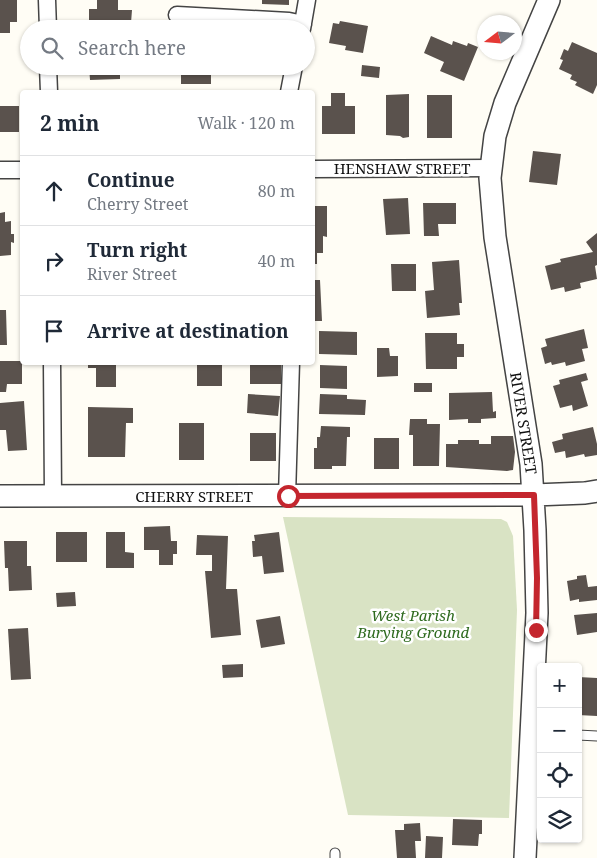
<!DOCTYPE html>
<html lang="en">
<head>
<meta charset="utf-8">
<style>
	:root { --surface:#fff; --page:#f2f2f3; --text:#1f2937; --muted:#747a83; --line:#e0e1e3 }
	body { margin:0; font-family:"Noto Serif",serif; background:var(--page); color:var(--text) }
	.controls { position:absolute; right:15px; bottom:15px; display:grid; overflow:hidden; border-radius:5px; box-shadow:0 1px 4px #0004 }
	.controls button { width:45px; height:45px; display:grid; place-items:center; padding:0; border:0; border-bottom:1px solid var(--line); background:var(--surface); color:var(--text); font:25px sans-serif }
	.compass { position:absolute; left:477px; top:15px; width:45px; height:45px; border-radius:50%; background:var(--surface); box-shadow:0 1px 4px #0004; rotate:254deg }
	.stop { position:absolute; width:15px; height:15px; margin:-11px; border:4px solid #c4262e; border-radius:50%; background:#fff }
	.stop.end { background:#c4262e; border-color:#fff; box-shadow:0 1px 5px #0008 }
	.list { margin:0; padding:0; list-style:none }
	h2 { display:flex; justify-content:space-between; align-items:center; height:65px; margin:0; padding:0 20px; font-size:21px }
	h2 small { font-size:16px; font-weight:400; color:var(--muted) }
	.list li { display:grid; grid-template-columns:32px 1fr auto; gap:15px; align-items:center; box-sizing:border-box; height:70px; padding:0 20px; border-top:1px solid var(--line) }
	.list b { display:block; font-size:19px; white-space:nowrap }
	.list p { margin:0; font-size:16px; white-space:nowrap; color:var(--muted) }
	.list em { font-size:16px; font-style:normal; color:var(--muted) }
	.icon { flex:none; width:28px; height:28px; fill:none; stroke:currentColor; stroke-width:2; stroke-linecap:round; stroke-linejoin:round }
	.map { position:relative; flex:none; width:597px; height:858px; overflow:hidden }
	.search { position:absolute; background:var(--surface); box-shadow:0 1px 4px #0004; left:20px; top:20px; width:295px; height:55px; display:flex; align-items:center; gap:12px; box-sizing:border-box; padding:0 18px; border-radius:28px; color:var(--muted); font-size:19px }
	.panel { position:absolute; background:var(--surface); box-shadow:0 1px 4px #0004; left:20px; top:90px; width:295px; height:275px; border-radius:5px }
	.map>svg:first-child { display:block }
	.cemetery { fill:#d9e3c4 }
	.building { fill:#5a524d }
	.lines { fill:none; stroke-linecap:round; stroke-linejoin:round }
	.service-casing { stroke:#444; stroke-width:11 }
	.minor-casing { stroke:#444; stroke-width:19 }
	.tertiary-casing { stroke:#444; stroke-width:24 }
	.service { stroke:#fff; stroke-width:9 }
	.minor { stroke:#fff; stroke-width:16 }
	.tertiary { stroke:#fff; stroke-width:21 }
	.route { stroke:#c4262e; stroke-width:6 }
	.labels { text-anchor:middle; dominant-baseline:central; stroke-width:5; stroke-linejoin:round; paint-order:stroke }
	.street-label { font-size:15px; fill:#111; stroke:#fff }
	.park-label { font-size:15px; font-style:italic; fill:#2f6b1f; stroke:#fff }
</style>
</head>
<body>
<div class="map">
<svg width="597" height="858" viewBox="0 0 597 858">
	<rect width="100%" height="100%" fill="#fffdf5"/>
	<!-- cemetery -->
	<path class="cemetery" d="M283,517L501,519L507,522L513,536L517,610L509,818L348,815Z"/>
	<!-- building -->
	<path class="building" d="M0,0H17V22H10V33H0Z
		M97,0H118V10H132L131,23H120V29H89V9H97Z
		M262,0H289V5L262,4Z
		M340,21L368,26L363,53L345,50L346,46L329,43L333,23L339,24Z
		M146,23H171V29H146Z
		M431,36L452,45L453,41L467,46L468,43L478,47L464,81L440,71L444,62L424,53Z
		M572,42L597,53V85L593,94L575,85L577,82L570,79L572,75L559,69L563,60L560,59L564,49L568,51Z
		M362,65L380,67L379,78L361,76Z
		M89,66H120V79L90,80Z
		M181,66H211V84H181Z
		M239,66H269V69L239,70Z
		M331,93H345V106H355V134H322V106H331Z
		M409,94V137L403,138L400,136L386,135V95Z
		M427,95H452V138H427Z
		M0,106H19V132H0Z
		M533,151L561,154L557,185L529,182Z
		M408,198L410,234L386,235L383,199Z
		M423,203H456V224H438L439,236H424Z
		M312,206H327V237L323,236V253H317V264H312Z
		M5,212V222L11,221V234H14V243L11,242V255L0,256V213Z
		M597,233V265L595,266L597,279L580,283L581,288L565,292L564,287L551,290L545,266L561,262L560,259L593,252L586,242Z
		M459,260L462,303H459L460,315L427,318L425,291L434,290L432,262Z
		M391,264H416V291H392Z
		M312,280H320L322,321H312Z
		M0,310H6L7,345H0Z
		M584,329L588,348L582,349L585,361L566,366L565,362L552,365L551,362L545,364L541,348L547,346L545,339Z
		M319,331L357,332V355L319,354Z
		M425,333H457V344H464V357H457V369H426Z
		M377,348H389L390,356H398V376L377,377Z
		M0,361H22V384H7L6,392H0Z
		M88,362H116V387H96V368H88Z
		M197,362H222V386H197Z
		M250,362H281V384H250Z
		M320,365L347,366V389L320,388Z
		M586,373L588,380L581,382L588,406L573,411L572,405L560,408L553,386L560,384L559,380Z
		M414,383H432V392H414Z
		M492,392L493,412L496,411V418L481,419V423H468V419L449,420V393Z
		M248,394L280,396L278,416L247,413Z
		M320,394L347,395V399L366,400L365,415L319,414Z
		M24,401L27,450L8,451L6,430H0V403Z
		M88,407L133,408V423H126L125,457H88Z
		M410,419H427V424H440L439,466H413V435H409Z
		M179,423H204V460H179Z
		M321,426L350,427V437H347L346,466H332V469H314V448H317V437H320Z
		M593,427L597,444V455L585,457L584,454L566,458L565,451L555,453L552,442L563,439L562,434Z
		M250,433H276V461H250Z
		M491,436H513L515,452L513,470L507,471L446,467V444H458V440H479V444H491Z
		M374,438H399V469H374Z
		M170,526L171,541H177V554H173V565H159V550H144V527Z
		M56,532H87V562H56Z
		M106,532H125V552L134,553V568H106Z
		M279,532L284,572L264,574L262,556L253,557L252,541H255L254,535Z
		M197,535L228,536L226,589H237L241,635L211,638L205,571H212V555H196Z
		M4,541H27V566H31L32,590L9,591L8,568H5Z
		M586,575L588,587L597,586V600L579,602V599L570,601L567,581L577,579V576Z
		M75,592L76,606L57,607L56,593Z
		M597,613V632L577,635L574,615Z
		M280,616L285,644L261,648L256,620Z
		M28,628L31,679L11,680L8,629Z
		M243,664V677L223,678L222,665Z
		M578,677L597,678V716L578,715Z
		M453,819L482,820V834H479L478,846L452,845Z
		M420,823L421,841H415L416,858H397L395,830H404V824Z
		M426,836L443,837L442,858H425Z"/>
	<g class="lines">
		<!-- service casing -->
		<g class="service-casing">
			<path id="service" d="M578,735L597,736
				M335,853V858"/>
		</g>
		<!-- minor casing -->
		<g class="minor-casing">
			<path id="minor" d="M47,0L48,29
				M177,15L289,21L303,24
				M302,29L307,0
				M48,66L49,92
				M289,92L294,66
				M312,169L491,168
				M0,170H22
				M52,362L53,496
				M287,496L291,362"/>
		</g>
		<!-- tertiary casing -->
		<g class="tertiary-casing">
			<path id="tertiary" d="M0,496L534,495L585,493L597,491
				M525,858L537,613L535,530L531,464L495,237L490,178L495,136L505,103L549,0"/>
		</g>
		<!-- service -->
		<use href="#service" class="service"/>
		<!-- minor -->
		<use href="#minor" class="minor"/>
		<!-- tertiary -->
		<use href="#tertiary" class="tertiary"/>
	</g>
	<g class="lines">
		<!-- route -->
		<path class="route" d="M288,496L534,495L537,578L536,630"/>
	</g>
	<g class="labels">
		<!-- street labels -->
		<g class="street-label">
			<text x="402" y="168">HENSHAW STREET</text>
			<text transform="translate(524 423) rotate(81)">RIVER STREET</text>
			<text x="194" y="496">CHERRY STREET</text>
		</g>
		<!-- park labels -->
		<g class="park-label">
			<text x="413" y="615">West Parish<tspan x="413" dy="17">Burying Ground</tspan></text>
		</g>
	</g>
</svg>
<div class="controls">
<button>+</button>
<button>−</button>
<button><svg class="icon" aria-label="locate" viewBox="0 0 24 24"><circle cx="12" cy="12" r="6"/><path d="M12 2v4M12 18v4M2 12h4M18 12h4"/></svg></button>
<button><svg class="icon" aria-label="layers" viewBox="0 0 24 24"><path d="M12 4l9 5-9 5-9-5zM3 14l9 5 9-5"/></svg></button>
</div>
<svg class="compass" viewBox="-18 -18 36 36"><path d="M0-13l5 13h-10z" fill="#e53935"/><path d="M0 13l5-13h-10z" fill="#747a83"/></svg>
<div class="stop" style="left:288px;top:496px"></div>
<div class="stop end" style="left:536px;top:630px"></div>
<div class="search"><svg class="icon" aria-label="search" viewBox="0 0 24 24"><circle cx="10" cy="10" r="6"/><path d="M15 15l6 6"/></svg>Search here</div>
<section class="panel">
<h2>2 min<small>Walk · 120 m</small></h2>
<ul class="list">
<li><svg class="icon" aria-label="ahead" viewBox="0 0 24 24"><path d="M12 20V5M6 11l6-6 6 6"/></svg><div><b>Continue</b><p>Cherry Street</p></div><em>80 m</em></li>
<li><svg class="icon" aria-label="right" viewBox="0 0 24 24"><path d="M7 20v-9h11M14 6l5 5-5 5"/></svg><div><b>Turn right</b><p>River Street</p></div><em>40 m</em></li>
<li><svg class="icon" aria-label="arrive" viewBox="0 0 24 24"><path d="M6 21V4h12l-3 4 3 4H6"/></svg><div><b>Arrive at destination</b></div></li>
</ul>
</section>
</div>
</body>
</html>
